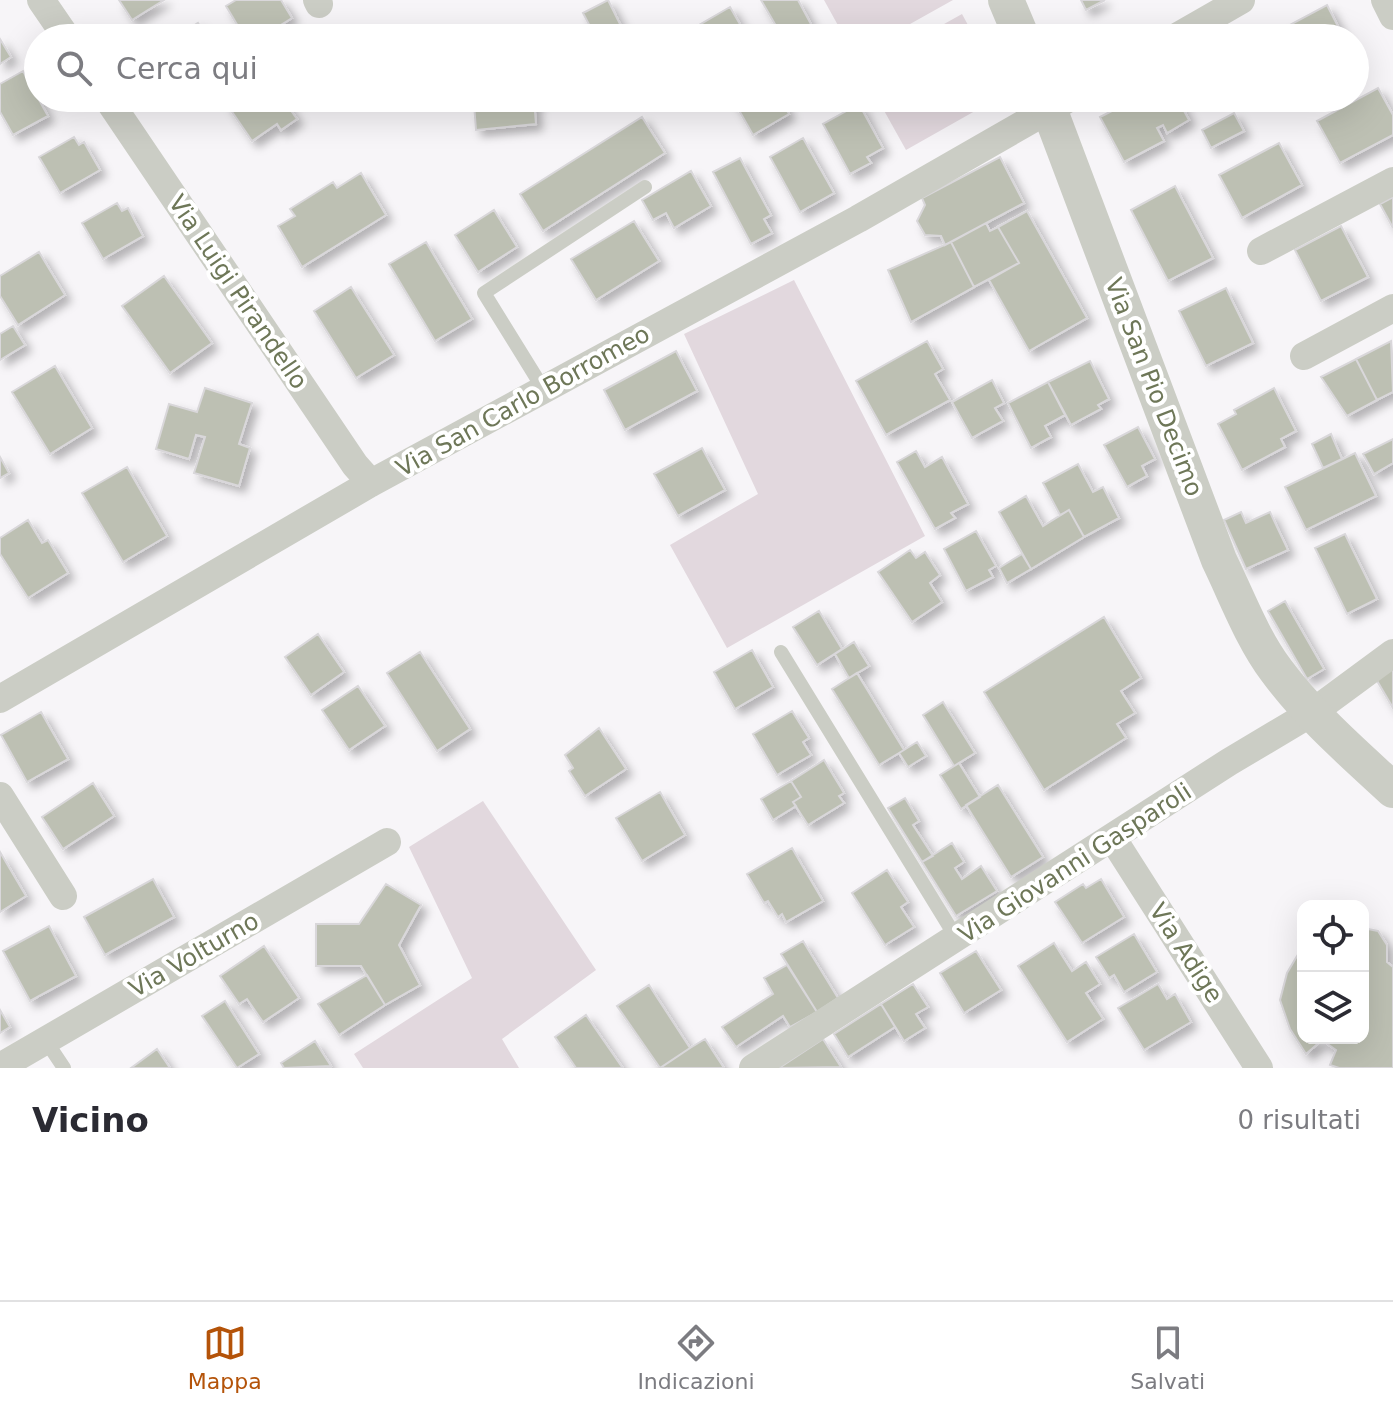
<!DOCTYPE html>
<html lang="it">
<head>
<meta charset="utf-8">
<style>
	:root { --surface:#fff; --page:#f7f7f7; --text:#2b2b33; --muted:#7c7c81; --line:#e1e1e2; --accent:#b45309 }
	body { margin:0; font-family:"DejaVu Sans",sans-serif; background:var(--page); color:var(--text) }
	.controls { position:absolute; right:24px; bottom:24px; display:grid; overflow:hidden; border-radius:16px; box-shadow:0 8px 32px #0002 }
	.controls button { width:72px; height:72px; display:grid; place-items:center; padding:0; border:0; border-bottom:2px solid var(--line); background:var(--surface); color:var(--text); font:40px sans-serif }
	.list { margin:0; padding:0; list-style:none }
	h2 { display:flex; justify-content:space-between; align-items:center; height:104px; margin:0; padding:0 32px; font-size:34px }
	h2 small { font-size:26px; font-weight:400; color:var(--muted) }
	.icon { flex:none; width:44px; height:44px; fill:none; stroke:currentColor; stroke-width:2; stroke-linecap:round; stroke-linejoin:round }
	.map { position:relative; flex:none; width:1393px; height:1068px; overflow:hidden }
	.search { position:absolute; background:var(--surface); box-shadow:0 8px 32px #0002; left:24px; right:24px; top:24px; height:88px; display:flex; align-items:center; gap:20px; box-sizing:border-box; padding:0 28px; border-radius:44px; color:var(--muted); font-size:30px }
	.sheet { height:232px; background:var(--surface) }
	nav { display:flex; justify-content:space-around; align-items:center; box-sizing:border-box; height:112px; border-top:2px solid var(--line); background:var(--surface); font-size:22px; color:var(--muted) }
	nav a { display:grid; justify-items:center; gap:4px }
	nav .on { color:var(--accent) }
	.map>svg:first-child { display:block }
	.green { fill:#e2d8de }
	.building { fill:#bdc0b3; stroke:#d9d7da; stroke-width:2; filter:url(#shadow) }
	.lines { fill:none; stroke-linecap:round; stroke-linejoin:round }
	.service { stroke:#cbcdc5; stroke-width:14 }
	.minor { stroke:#cbcdc5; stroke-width:28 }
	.tertiary { stroke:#cbcdc5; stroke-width:36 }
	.labels { text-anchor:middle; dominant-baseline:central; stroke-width:8; stroke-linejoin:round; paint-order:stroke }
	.street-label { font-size:24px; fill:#6e7758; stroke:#fff }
</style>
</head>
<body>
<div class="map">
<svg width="1393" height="1068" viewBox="0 0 1393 1068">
	<defs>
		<filter id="shadow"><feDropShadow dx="6" dy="6" stdDeviation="4" flood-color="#0004"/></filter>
	</defs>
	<rect width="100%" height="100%" fill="#f7f5f8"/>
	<!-- green -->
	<path class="green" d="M824,0H953L885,38H845Z
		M962,14L975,38H919Z
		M877,98H998L906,150Z
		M794,280L925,536L727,648L670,545L758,494L684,334Z
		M483,801L596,970L502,1039L519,1068H363L354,1054L472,978L409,847Z"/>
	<!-- building -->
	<path class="building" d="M119,0H164L132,20Z
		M236,0H281L292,18L260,38H245L226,6Z
		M608,0L622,28L596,38L583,13Z
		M761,0H798L812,26L791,38H783Z
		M1081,0H1105L1086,10Z
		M1327,5L1344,38H1256L1273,29L1275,33Z
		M730,7L748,38H699L694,28Z
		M198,23L207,38H174Z
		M0,39L11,57L0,64Z
		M23,71L48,116L13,135L0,112V84Z
		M1378,88L1393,115V135L1340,163L1317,121Z
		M233,98H282L297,119L281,130L277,124L252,141L226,103Z
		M491,98H543L534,100L536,124L476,130L474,104L491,102Z
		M732,98H780L789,114L753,135Z
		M1137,98H1177L1189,120L1167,133L1163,125L1157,128L1164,141L1124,162L1100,117Z
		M859,104L883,148L867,157L871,163L850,174L823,124Z
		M1234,113L1244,131L1211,148L1202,130Z
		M642,117L665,153L543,231L520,194Z
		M74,137L79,145L84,142L100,170L60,193L39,157Z
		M803,138L834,193L800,212L770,157Z
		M1279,143L1302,185L1242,218L1219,175Z
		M1000,157L1024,203L945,245L941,236L925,235L917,221L925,205L922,198Z
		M740,158L771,215L764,219L772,233L751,244L713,172Z
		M691,171L711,206L674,228L666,213L653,220L642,200Z
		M361,173L386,215L302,267L278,226L295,216L290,209L333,182L337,188Z
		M1175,186L1213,258L1168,281L1131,210Z
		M1393,197V228L1380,204Z
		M117,203L122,211L128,208L143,236L103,259L82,223Z
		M494,210L517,247L478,272L455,235Z
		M1027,211L1087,318L1029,351L989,280L1019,263L998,227Z
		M634,221L659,261L596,300L571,259Z
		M986,223L990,231L998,227L1019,263L974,287L951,242Z
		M1341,226L1368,277L1321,301L1295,250Z
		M426,242L472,319L435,341L389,264Z
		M951,242L974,287L911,322L888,270Z
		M39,252L65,295L18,325L0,296V276Z
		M164,276L212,343L170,373L122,306Z
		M351,287L394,355L356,378L314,311Z
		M1226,288L1253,343L1206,366L1179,311Z
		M13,326L25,345L0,360V334Z
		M927,341L943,369L935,374L950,400L886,435L856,381Z
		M1391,341L1393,392L1377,400L1356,359Z
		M676,351L697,391L625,430L604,390Z
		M1356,359L1377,400L1347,416L1321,377Z
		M1090,361L1109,399L1098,405L1101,409L1071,425L1048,382Z
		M55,366L92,428L50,454L12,392Z
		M992,380L1004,403L995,408L1003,421L972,438L952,402Z
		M1048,382L1065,415L1045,426L1051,437L1031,448L1008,403Z
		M205,388L252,403L239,444L250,448L239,486L194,473L205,437L196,435L189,459L156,449L169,404L197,412Z
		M1274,388L1296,431L1281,439L1285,447L1242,470L1218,424L1236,414L1234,410Z
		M1138,427L1155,459L1142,466L1147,476L1127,487L1104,445Z
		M1331,434L1342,459L1323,468L1312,444Z
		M1393,439V463L1374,474L1363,454Z
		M702,448L725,490L678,516L654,474Z
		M916,451L925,467L942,457L968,504L951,513L955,518L935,529L897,462Z
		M1355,453L1376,496L1306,530L1285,487Z
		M0,457L9,473L0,478Z
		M1078,464L1093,492L1103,487L1119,518L1084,537L1069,510L1060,515L1043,483Z
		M127,467L167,536L123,562L82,493Z
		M1026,496L1043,526L1069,510L1084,537L1031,569L999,512Z
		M1241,512L1246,523L1270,512L1288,550L1246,569L1224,520Z
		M28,520L42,543L48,540L68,573L28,598L0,554V538Z
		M976,531L996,566L989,570L993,577L966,591L944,549Z
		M1345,534L1377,599L1347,614L1315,548Z
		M910,550L916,558L925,552L940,575L930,583L942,602L912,622L878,572Z
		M1022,554L1031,569L1007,583L999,568Z
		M1285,601L1324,669L1307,679L1268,611Z
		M819,611L842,649L817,665L793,627Z
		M1104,617L1141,678L1121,691L1135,713L1117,724L1126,738L1044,790L984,692Z
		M318,634L344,672L311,695L285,657Z
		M854,642L869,666L849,678L835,654Z
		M752,650L773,687L735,709L714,672Z
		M420,652L470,729L437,751L387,673Z
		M1393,669V708L1376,679Z
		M857,673L904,750L879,765L832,689Z
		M358,686L385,726L349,750L322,710Z
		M943,702L975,753L954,766L923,715Z
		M792,711L809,738L803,742L811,755L777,775L753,734Z
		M41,712L68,759L27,782L1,735Z
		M599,728L626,769L585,796L569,771L573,768L565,755Z
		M917,742L926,756L908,767L899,753Z
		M824,760L844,793L839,796L844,803L808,825L793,802L801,797L791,781Z
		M959,763L980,797L961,809L940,775Z
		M791,781L801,797L793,802L796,806L773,820L761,799Z
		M93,783L114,816L63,849L42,817Z
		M998,785L1043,857L1011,877L966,805Z
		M660,792L685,835L642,861L616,818Z
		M905,798L919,821L913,825L933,856L922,862L888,808Z
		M952,843L964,862L955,868L962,879L981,866L997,891L956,916L922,862Z
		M792,848L823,901L786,922L782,914L778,917L768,901L764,903L747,874Z
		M0,852L26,896L0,912Z
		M887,870L908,902L901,907L914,927L885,945L852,893Z
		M153,879L174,917L105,955L84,917Z
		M1101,879L1124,917L1082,943L1055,902L1083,884L1086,888Z
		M386,884L421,905L399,945L420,985L385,1005L361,966H316V924H359Z
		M49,926L76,976L30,1001L3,951Z
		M1363,928L1378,931L1387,945V962L1393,967V1068H1339L1330,1065L1336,1050L1322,1040L1306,1054L1290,1029L1280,1000L1287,973L1303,946V1038H1363Z
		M1134,934L1157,972L1124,992L1114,975L1109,978L1096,957Z
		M803,941L838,998L817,1012L781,954Z
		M1054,943L1072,971L1086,962L1100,984L1086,993L1103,1019L1067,1042L1018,966Z
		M264,946L299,998L263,1022L247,999L239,1004L220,976Z
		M976,951L1001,990L964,1013L940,973Z
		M787,965L817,1012L790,1027L783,1016L736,1047L722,1027L773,994L764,978Z
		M367,975L385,1005L339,1035L318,1004Z
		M913,984L928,1007L916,1014L925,1028L904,1041L881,1004Z
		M1158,984L1167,999L1175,994L1191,1022L1144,1050L1118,1008Z
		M649,985L690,1048L660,1068L617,1006Z
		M225,1001L259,1054L237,1068L202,1016Z
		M881,1004L895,1027L848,1057L834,1034Z
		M0,1010L10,1027L0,1033Z
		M586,1015L622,1067L621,1068H576L555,1037Z
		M705,1039L724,1068H660L690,1048Z
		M823,1039L841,1067L779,1068Z
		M315,1041L331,1066L284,1068L281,1063Z
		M157,1049L170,1068H131Z"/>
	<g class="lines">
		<!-- service -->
		<path class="service" d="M544,390L484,293L645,187
			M781,652L957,939
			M46,1041L64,1068"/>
		<!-- minor -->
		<path class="minor" d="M41,0L67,38
			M317,0L319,4
			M1385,0L1393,16
			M1175,38L1241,0
			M107,98L355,465L371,483
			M1261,251L1393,181
			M1304,356L1393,308
			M0,699L371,483L858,219L1069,98
			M0,796L63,896
			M1113,839L1259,1068
			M0,1067L387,842
			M753,1068L1229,762L1313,712L1393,653"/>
		<!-- tertiary -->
		<path class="tertiary" d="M1006,0L1022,38
			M1045,98L1219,560C1237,597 1252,638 1276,670C1309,715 1353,753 1393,790"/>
	</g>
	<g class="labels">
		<!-- street labels -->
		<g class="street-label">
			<text transform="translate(238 292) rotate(56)">Via Luigi Pirandello</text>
			<text transform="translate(1154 387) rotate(69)">Via San Pio Decimo</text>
			<text transform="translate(523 401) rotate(-29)">Via San Carlo Borromeo</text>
			<text transform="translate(1075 863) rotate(-33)">Via Giovanni Gasparoli</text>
			<text transform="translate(1186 953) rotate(57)">Via Adige</text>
			<text transform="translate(194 955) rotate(-30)">Via Volturno</text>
		</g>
	</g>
</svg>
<div class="controls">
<button><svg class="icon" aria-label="locate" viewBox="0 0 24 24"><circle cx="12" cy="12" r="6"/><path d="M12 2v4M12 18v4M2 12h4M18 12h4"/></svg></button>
<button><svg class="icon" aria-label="layers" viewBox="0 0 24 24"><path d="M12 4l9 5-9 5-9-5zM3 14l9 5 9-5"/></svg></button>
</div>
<div class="search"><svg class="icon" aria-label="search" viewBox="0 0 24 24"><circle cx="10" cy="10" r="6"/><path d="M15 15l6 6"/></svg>Cerca qui</div>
</div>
<section class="sheet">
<h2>Vicino<small>0 risultati</small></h2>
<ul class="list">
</ul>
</section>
<nav>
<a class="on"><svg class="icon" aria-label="map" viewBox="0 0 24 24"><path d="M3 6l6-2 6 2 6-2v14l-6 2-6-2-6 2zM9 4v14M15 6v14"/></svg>Mappa</a>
<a><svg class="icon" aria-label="directions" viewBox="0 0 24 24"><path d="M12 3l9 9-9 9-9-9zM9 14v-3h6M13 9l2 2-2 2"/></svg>Indicazioni</a>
<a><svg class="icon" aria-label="saved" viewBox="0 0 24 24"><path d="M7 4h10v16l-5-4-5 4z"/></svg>Salvati</a>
</nav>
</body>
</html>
